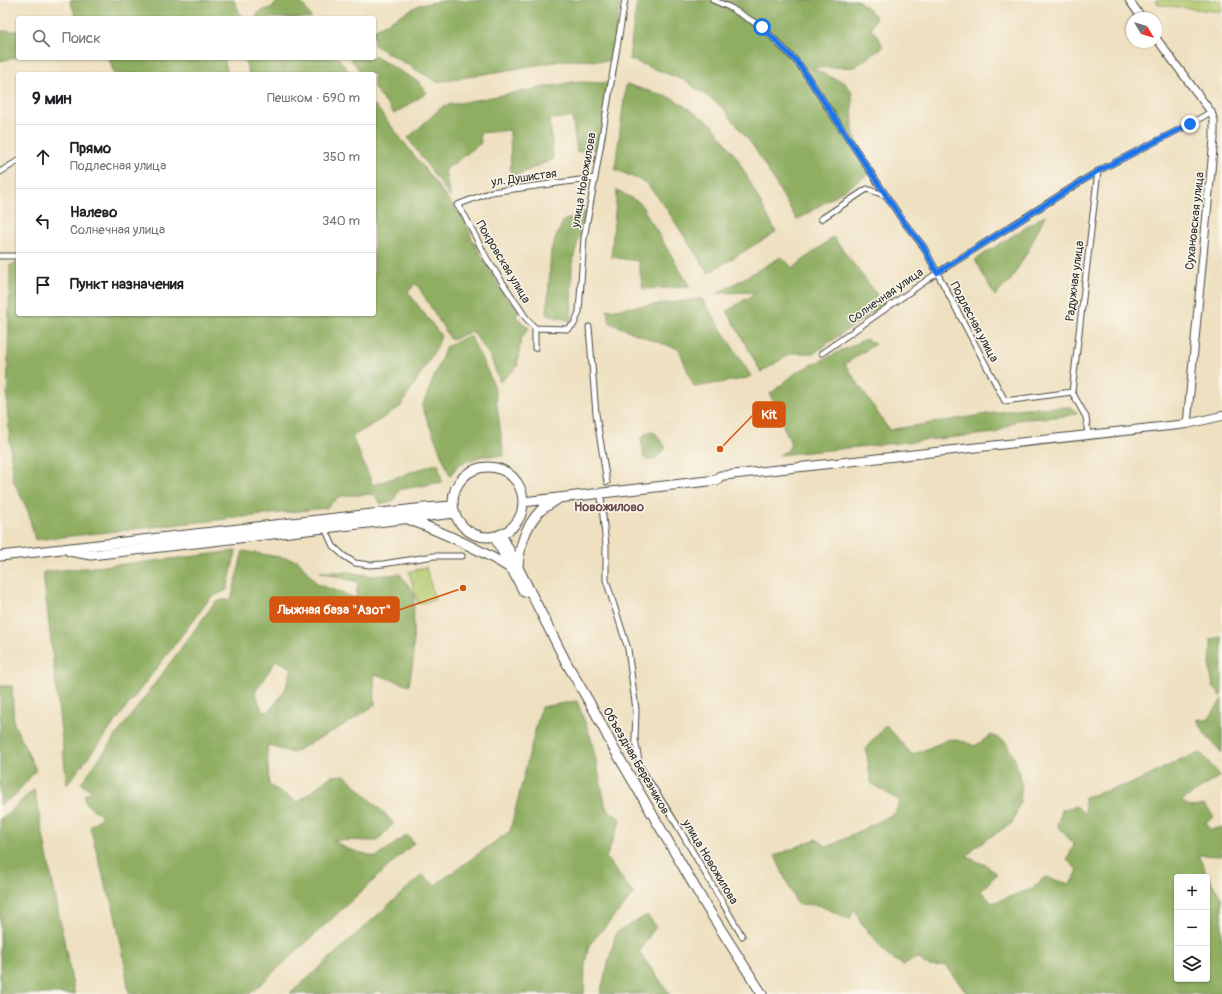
<!DOCTYPE html>
<html lang="ru">
<head>
<meta charset="utf-8">
<style>
	:root { --surface:#fff; --page:#f6f6f6; --text:#202124; --muted:#757577; --line:#e0e0e0 }
	body { margin:0; font-family:Pangolin,sans-serif; background:var(--page); color:var(--text) }
	.controls { position:absolute; right:12px; bottom:12px; display:grid; overflow:hidden; border-radius:4px; box-shadow:0 1px 3px #0004 }
	.controls button { width:36px; height:36px; display:grid; place-items:center; padding:0; border:0; border-bottom:1px solid var(--line); background:var(--surface); color:var(--text); font:20px sans-serif }
	.compass { position:absolute; left:1126px; top:12px; width:36px; height:36px; border-radius:50%; background:var(--surface); box-shadow:0 1px 3px #0004; rotate:128deg }
	.stop { position:absolute; width:12px; height:12px; margin:-9px; border:3px solid #1a73e8; border-radius:50%; background:#fff }
	.stop.end { background:#1a73e8; border-color:#fff; box-shadow:0 1px 4px #0008 }
	.list { margin:0; padding:0; list-style:none }
	h2 { display:flex; justify-content:space-between; align-items:center; height:52px; margin:0; padding:0 16px; font-size:17px }
	h2 small { font-size:13px; font-weight:400; color:var(--muted) }
	.list li { display:grid; grid-template-columns:26px 1fr auto; gap:12px; align-items:center; box-sizing:border-box; height:64px; padding:0 16px; border-top:1px solid var(--line) }
	.list b { display:block; font-size:15px; white-space:nowrap }
	.list p { margin:0; font-size:13px; white-space:nowrap; color:var(--muted) }
	.list em { font-size:13px; font-style:normal; color:var(--muted) }
	.icon { flex:none; width:22px; height:22px; fill:none; stroke:currentColor; stroke-width:2; stroke-linecap:round; stroke-linejoin:round }
	.map { position:relative; flex:none; width:1222px; height:994px; overflow:hidden }
	.search { position:absolute; background:var(--surface); box-shadow:0 1px 3px #0004; left:16px; top:16px; width:360px; height:44px; display:flex; align-items:center; gap:10px; box-sizing:border-box; padding:0 14px; border-radius:4px; color:var(--muted); font-size:15px }
	.panel { position:absolute; background:var(--surface); box-shadow:0 1px 3px #0004; left:16px; top:72px; width:360px; height:244px; border-radius:4px }
	.map>svg:first-child { display:block }
	.green { fill:#b4ca6f; stroke:#707a4d }
	.forest { fill:#8fae62; stroke:#5d6c46; fill-rule:evenodd }
	.lines { fill:none; stroke-linecap:round; stroke-linejoin:round }
	.street-casing { stroke:#484641; stroke-width:7 }
	.secondary-casing { stroke:#484641; stroke-width:9 }
	.primary-casing { stroke:#484641; stroke-width:10 }
	.highway-casing { stroke:#484641; stroke-width:11 }
	.street { stroke:#fff; stroke-width:5 }
	.secondary { stroke:#fff; stroke-width:7 }
	.primary { stroke:#fff; stroke-width:8 }
	.highway { stroke:#fff; stroke-width:9 }
	.route { stroke:#1a73e8; stroke-width:5 }
	.labels { text-anchor:middle; dominant-baseline:central; stroke-width:3; stroke-linejoin:round; paint-order:stroke }
	.street-label { font-size:12px; fill:#2b2b2b; stroke:#fbf7ec }
	.neighbourhood-label { font-size:13px; font-weight:bold; fill:#6c4d4c; stroke:#fbf7ec }
	.leader { fill:none; stroke:#d5540f; stroke-width:1.5 }
	.callout-dot { fill:#d5540f; stroke:#fbf7ec; stroke-width:1.5 }
	.callout { fill:#d5540f; stroke:#d5540f; stroke-width:1.5 }
	.callout-label { font-size:13px; text-anchor:middle; font-weight:bold; fill:#fff }
</style>
</head>
<body>
<div class="map">
<svg width="1222" height="994" viewBox="0 0 1222 994">
	<rect width="100%" height="100%" fill="#fbf7ec"/>
	<filter id="ink" filterUnits="userSpaceOnUse"><feTurbulence type="fractalNoise" baseFrequency=".025" numOctaves="2"/><feDisplacementMap in="SourceGraphic" scale="8" xChannelSelector="R" yChannelSelector="G"/><feConvolveMatrix kernelMatrix="1 2 1 2 8 2 1 2 1" color-interpolation-filters="sRGB"/></filter>
	<filter id="wash" filterUnits="userSpaceOnUse"><feTurbulence type="fractalNoise" baseFrequency=".012" numOctaves="4" result="noise"/><feDisplacementMap in="SourceGraphic" scale="16" xChannelSelector="R" yChannelSelector="G"/><feGaussianBlur stdDeviation="0.9" result="paint"/><feColorMatrix in="noise" values="0 0 0 0 0 0 0 0 0 0 0 0 0 0 0 0 0 1.4 0 .05"/><feComposite in="paint" operator="in"/></filter>
	<g filter="url(#wash)">
		<rect width="100%" height="100%" fill="#eee0c0"/>
		<!-- green -->
		<path class="green" d="M1155,0H1222V12L1159,5Z
			M426,567L435,600L418,604L409,572Z"/>
		<!-- forest -->
		<path class="forest" d="M70,0H234L241,16L240,18H98V17L76,18Z
			M279,0H298L305,7L311,18H256L258,13L272,7Z
			M447,0H620L613,61L566,60L437,82L374,45V30L419,5Z
			M637,0H858L860,2L876,16L871,29L878,36L883,47L855,67L811,68L845,83L852,93L853,132L864,157L869,174L797,220L754,147L723,108L686,81L629,59Z
			M0,31H18V57L0,61Z
			M374,56L419,82L427,93L394,114L374,88V74H362L350,58H374Z
			M109,58H224L228,74H114Z
			M244,58H338L351,74H249Z
			M573,82L609,83L603,147L577,152L572,117L550,119L553,159L511,178L510,130L480,133L481,143L445,170L450,197L408,138L443,106Z
			M626,84L674,99L713,125L737,158L776,232L708,273L662,202L646,183L615,169Z
			M374,104L466,222L472,239L507,300L520,308L516,317L529,328L521,339L517,367L500,382L490,356L472,331L451,340L416,283L408,292L441,336L436,349L400,407L352,437L373,485L438,463L442,482L399,490L393,501L381,504L374,494L340,496L326,508L35,540L28,511L13,480L7,406L10,265L18,262V314H374Z
			M617,190L640,203L690,287L643,289L638,261L611,257Z
			M586,211L572,264L571,321L547,315L551,250L563,221Z
			M1045,215L1029,249L1011,280L995,296L975,260Z
			M833,237L884,304L814,353H792L761,372L727,311L757,292L718,293L781,257L793,268Z
			M702,299L751,376L744,379L694,387L679,349L649,339L610,323L607,310Z
			M470,335L494,385L504,456H482L459,464L450,476L422,407L446,347Z
			M866,339L875,344L845,364L889,430L1025,408L1070,407L1078,413L1066,416L1017,420L996,433L779,455L788,450L791,444L770,394L797,372Z
			M651,431L656,434L666,448L656,458L647,460L644,458L641,438L645,434Z
			M236,551L227,590L211,597L67,785L43,572L145,562Z
			M243,551L298,560L317,584L356,598L358,582L320,572H348L373,576L400,574L414,593L413,661L409,685L374,674L375,705L346,724L292,753L267,745L269,785L298,802L331,776L345,775L394,823L377,841L333,840L347,849L376,857L407,835L414,843L250,994H129L123,954L112,901L107,891L90,827L102,816L86,804L84,795L92,791L81,783L216,601L231,599ZM276,660L292,668L285,690L269,712L262,710L255,692Z
			M1222,637V697L1213,687L1210,671L1211,639Z
			M0,686H12L14,724L36,770L15,795L0,805Z
			M1222,699V753L1205,734L1197,719L1208,720Z
			M577,701L591,738L606,808L621,819L606,858L634,894L589,945L585,964L584,994H383L378,990L373,994H290L422,875L435,885L510,831L541,707Z
			M886,725L912,755L950,739L965,742L975,746L991,735L1005,741L1016,762L1022,784L1020,803L1012,823L975,847L967,857L986,865L997,874L981,891L992,903L1031,889L1045,877L1070,884L1078,871L1067,860L1074,845L1057,825L1062,810L1076,806L1085,814V797L1137,782L1179,760L1201,753L1220,776L1181,801L1191,807L1205,805L1214,817L1206,822L1210,830L1222,827V856L1198,855L1209,878L1222,899V994H967L946,965C935,967 925,969 919,957L903,965L888,956L870,934L862,924L854,908L850,919L818,905L797,904L775,856L816,839L828,847L895,813L900,801L871,783L866,748ZM1177,877H1207V979H1177Z
			M34,789L74,991L75,994H0V818H3Z
			M647,915L656,926L639,952L670,994H600L616,933Z"/>
	</g>
	<g filter="url(#ink)">
		<g class="lines">
			<!-- street casing -->
			<g class="street-casing">
				<path id="street" d="M713,0L729,7L762,27L799,64L903,221L923,246L1005,401L1072,392
					M0,172L18,161
					M821,219L867,189L887,196
					M0,256H18
					M589,327L596,414L607,482
					M535,328L568,329L574,324L579,312L584,238L595,178L625,0
					M535,328L526,318L487,259L465,216L457,205L491,192L595,178
					M535,348V328
					M822,353L937,273L1098,171L1190,124L1211,112
					M1072,392L1098,171
					M1072,392L1086,417L1088,436
					M601,497L606,546V580L628,649L636,710L635,739L640,767L677,825L742,936
					M325,528L333,546L344,556L355,563L370,565L383,564L434,556H462"/>
			</g>
			<!-- secondary casing -->
			<g class="secondary-casing">
				<path id="secondary" d="M1129,0L1142,18
					M1156,38L1211,112L1214,121V139L1187,424"/>
			</g>
			<!-- primary casing -->
			<g class="primary-casing">
				<path id="primary" d="M720,476L1187,424L1222,416"/>
			</g>
			<!-- highway casing -->
			<g class="highway-casing">
				<path id="highway" d="M453 502a35 35 0 1 1 70 0a35 35 0 1 1-70 0Z
					M523,502L717,480L720,476
					M408,519C444,533 478,548 510,568
					M501,534L566,662L595,712L613,747L706,906L762,994
					M494,536L524,592
					M69,551L91,555L455,513
					M0,556L425,508L453,506
					M518,566C520,545 525,527 540,511C545,506 553,503 558,499"/>
			</g>
			<!-- street -->
			<use href="#street" class="street"/>
			<!-- secondary -->
			<use href="#secondary" class="secondary"/>
			<!-- primary -->
			<use href="#primary" class="primary"/>
			<!-- highway -->
			<use href="#highway" class="highway"/>
		</g>
	</g>
	<g class="lines" filter="url(#ink)">
		<!-- route -->
		<path class="route" d="M762,27L799,64L903,221L923,246L937,273L1098,171L1190,124"/>
	</g>
	<g class="labels">
		<!-- street labels -->
		<g class="street-label">
			<text transform="translate(524 178) rotate(-8)">ул. Душистая</text>
			<text transform="translate(584 180) rotate(-80)">улица Новожилова</text>
			<text transform="translate(1195 221) rotate(-84)">Сухановская улица</text>
			<text transform="translate(503 262) rotate(59)">Покровская улица</text>
			<text transform="translate(1075 281) rotate(-83)">Радужная улица</text>
			<text transform="translate(886 296) rotate(-35)">Солнечная улица</text>
			<text transform="translate(974 322) rotate(62)">Подлесная улица</text>
			<text transform="translate(636 761) rotate(60)">Объездная Березников</text>
			<text transform="translate(710 862) rotate(59)">улица Новожилова</text>
		</g>
		<!-- neighbourhood labels -->
		<g class="neighbourhood-label">
			<text x="609" y="507">Новожилово</text>
		</g>
	</g>
	<!-- callouts -->
	<path class="leader" d="M720 449L753 415M463 588L399 610"/>
	<g class="callout-dot">
		<circle cx="720" cy="449" r="4"/>
		<circle cx="463" cy="588" r="4"/>
	</g>
	<g class="callout">
		<rect x="753" y="402" width="32" height="25" rx="4"/>
		<rect x="270" y="597" width="129" height="25" rx="4"/>
	</g>
	<g class="callout-label">
		<text x="769" y="419">Kit</text>
		<text x="334" y="614">Лыжная база "Азот"</text>
	</g>
</svg>
<div class="controls">
<button>+</button>
<button>−</button>
<button><svg class="icon" aria-label="layers" viewBox="0 0 24 24"><path d="M12 4l9 5-9 5-9-5zM3 14l9 5 9-5"/></svg></button>
</div>
<svg class="compass" viewBox="-18 -18 36 36"><path d="M0-13l5 13h-10z" fill="#e53935"/><path d="M0 13l5-13h-10z" fill="#757577"/></svg>
<div class="stop" style="left:762px;top:27px"></div>
<div class="stop end" style="left:1190px;top:124px"></div>
<div class="search"><svg class="icon" aria-label="search" viewBox="0 0 24 24"><circle cx="10" cy="10" r="6"/><path d="M15 15l6 6"/></svg>Поиск</div>
<section class="panel">
<h2>9 мин<small>Пешком · 690 m</small></h2>
<ul class="list">
<li><svg class="icon" aria-label="ahead" viewBox="0 0 24 24"><path d="M12 20V5M6 11l6-6 6 6"/></svg><div><b>Прямо</b><p>Подлесная улица</p></div><em>350 m</em></li>
<li><svg class="icon" aria-label="left" viewBox="0 0 24 24"><path d="M17 20v-9H6M10 6l-5 5 5 5"/></svg><div><b>Налево</b><p>Солнечная улица</p></div><em>340 m</em></li>
<li><svg class="icon" aria-label="arrive" viewBox="0 0 24 24"><path d="M6 21V4h12l-3 4 3 4H6"/></svg><div><b>Пункт назначения</b></div></li>
</ul>
</section>
</div>
</body>
</html>
